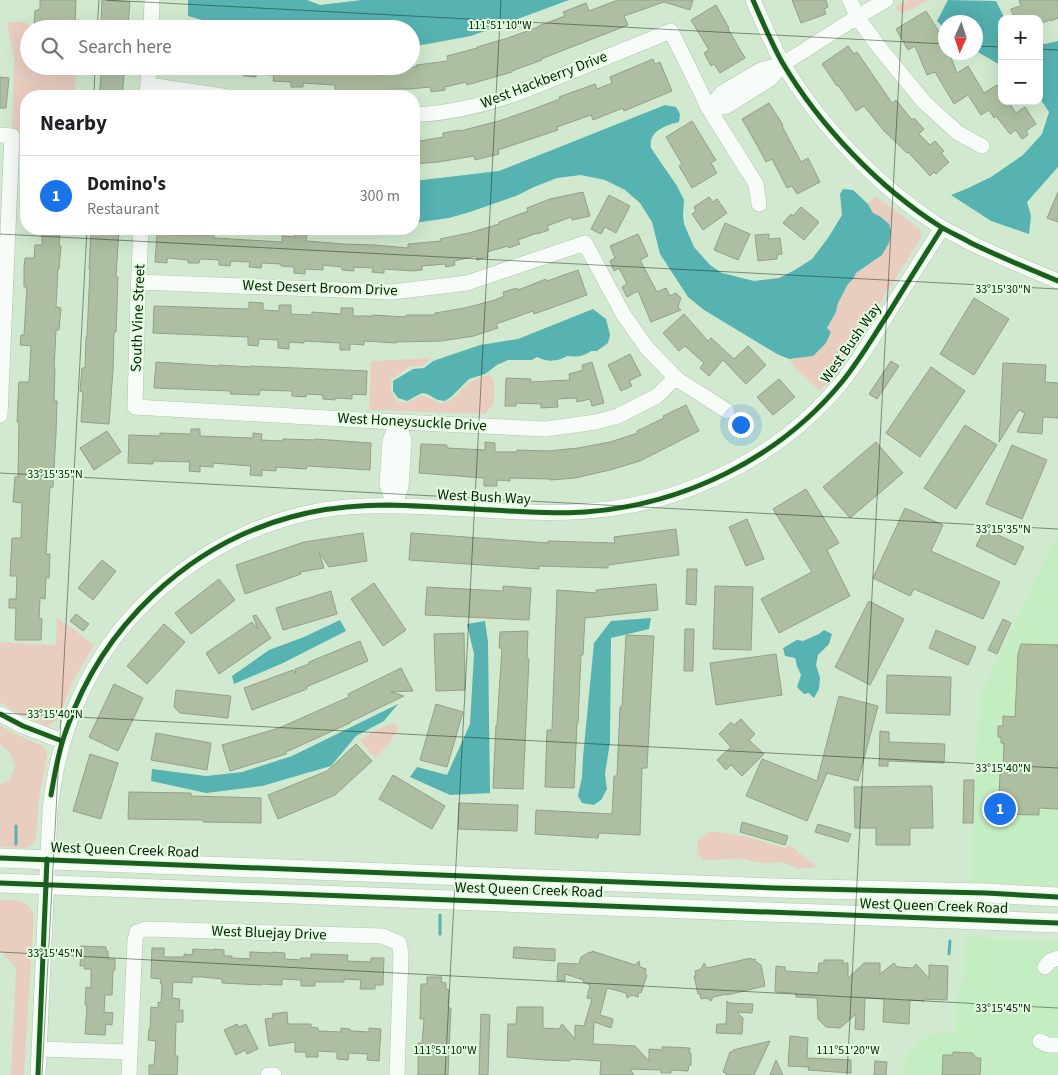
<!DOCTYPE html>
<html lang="en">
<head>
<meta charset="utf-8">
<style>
	:root { --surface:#fff; --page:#f6f6f6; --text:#202124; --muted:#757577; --line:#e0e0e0; --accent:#1a73e8 }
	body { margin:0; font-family:"Source Sans 3",sans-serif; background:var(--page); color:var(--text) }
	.controls { position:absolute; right:15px; top:15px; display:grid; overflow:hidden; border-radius:10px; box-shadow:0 5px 20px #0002 }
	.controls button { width:45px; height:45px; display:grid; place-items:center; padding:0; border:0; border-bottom:1px solid var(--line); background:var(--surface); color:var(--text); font:25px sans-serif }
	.compass { position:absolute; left:938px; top:15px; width:45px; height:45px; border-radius:50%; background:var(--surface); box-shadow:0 5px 20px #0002; rotate:183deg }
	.you { position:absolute; left:740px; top:424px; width:18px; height:18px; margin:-12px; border:4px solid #fff; border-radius:50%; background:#1a73e8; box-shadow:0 0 0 8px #1a73e833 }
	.badge { display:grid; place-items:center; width:32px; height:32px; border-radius:50%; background:var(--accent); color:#fff; font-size:16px; font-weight:700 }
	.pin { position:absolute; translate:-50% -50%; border:2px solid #fff; box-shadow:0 1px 5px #0006 }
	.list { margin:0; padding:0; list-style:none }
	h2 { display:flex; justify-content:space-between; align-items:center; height:65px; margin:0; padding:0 20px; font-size:21px }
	h2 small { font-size:16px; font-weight:400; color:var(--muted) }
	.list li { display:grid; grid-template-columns:32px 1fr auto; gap:15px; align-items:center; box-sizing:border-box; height:80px; padding:0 20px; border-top:1px solid var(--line) }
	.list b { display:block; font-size:19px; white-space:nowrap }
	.list p { margin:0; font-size:16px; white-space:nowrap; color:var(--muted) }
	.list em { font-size:16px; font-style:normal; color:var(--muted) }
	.icon { flex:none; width:28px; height:28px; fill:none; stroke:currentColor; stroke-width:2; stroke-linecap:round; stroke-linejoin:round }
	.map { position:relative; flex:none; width:1058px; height:1075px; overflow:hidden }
	.search { position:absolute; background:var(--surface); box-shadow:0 5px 20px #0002; left:20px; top:20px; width:400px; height:55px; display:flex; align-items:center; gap:12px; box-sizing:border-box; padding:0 18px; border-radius:28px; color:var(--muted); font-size:19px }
	.panel { position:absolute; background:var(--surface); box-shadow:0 5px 20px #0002; left:20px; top:90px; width:400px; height:145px; border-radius:20px }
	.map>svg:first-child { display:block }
	.built { fill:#c4edc1 }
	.green { fill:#e9cec0 }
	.water { fill:#56b3b2 }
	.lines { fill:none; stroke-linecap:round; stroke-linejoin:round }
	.stream { stroke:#56b3b2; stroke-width:3 }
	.building { fill:#aebfa1; stroke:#92a089 }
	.minor-casing { stroke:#b1c5af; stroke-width:16 }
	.major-casing { stroke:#b1c5af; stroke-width:20 }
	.minor { stroke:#f8fcf8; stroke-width:15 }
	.major { stroke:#f8fcf8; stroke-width:19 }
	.cycleway-casing { stroke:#e1fedf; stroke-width:8 }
	.cycleway { stroke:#1b5e20; stroke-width:5 }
	.ticks { fill:none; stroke:#0c1e0b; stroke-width:1; stroke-opacity:0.45 }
	.labels { text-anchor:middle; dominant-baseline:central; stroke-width:4; stroke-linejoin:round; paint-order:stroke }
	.street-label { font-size:15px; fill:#0c1e0b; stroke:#e1fedf }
	.ticks-label { font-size:12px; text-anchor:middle; fill:#0c1e0b; stroke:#e1fedf; stroke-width:4; stroke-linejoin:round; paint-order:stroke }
</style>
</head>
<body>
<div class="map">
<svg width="1058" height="1075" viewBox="0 0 1058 1075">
	<rect width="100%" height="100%" fill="#d1eacf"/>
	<!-- built -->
	<path class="built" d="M1058,533V886L971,883L980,696Z
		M965,937L1058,941V1075H904L905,1062L910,1052L917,1043L928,1036L943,1031L956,1032V995L963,980Z"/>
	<!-- green -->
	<path class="green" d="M908,0H927L915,8L901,13L895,7Z
		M7,22H25L32,28L41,29H29V66H76L75,96H26V145H24L20,134L12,127L14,59Z
		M876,196L920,229L921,238L847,356L834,374L820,391L796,369L789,359L813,356L836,312L838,303L848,284L854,278L856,273L882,255L881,217L873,213L868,204Z
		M431,358L423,366H411L391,380V391L397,401L406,403L422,396L428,397L439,403L450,401L468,383L489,374L494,382V404L485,414L369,410L371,361Z
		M57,617L94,645L73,681L58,720L47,726L15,712L0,702V642L56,645Z
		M394,723L399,728L388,745L375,758L360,740L374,731Z
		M0,725L11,732L43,746L47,753V757L39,799L36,840L30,846L26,848L0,847V784L10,780L15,767L10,752L0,744Z
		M709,831L744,836L784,848L790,845L817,867L798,869L782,862L768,863L754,862L742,859L703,860L697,853L698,841Z
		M0,900C16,900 24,898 34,913L24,1075H11L16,968L0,950Z"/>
	<!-- water -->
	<path class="water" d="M188,0H307L320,5L362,0H569L471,36L411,47V29H241L220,25L188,16Z
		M948,0L996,1L1005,19H1002V66L976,51V22H946L945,29L937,21Z
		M1058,41V167L1027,202L1031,216L1029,234L991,221L951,195L966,189L991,177L1023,155L1042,134L1049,112L1039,97V43L1045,44Z
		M665,105L676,107L680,114L679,122C666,125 648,131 651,148L677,186L684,200L683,215L684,224L694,247L710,265L722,273L754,281L779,278L795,270L812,259L828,238L842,215L840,194L843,189L853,190L868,204L873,213L881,217L889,224L891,231L889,243L882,255L856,273L854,278L848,284L838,303L836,312L827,328L831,332L826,343L813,356L789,359L777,354L704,310L688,297L660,254L652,222L640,203L625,190L605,180L581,175L557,178L534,187L516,196L470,212L449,218L414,223V181L499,171Z
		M593,309L606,319L610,335L608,343L597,351H591C583,357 576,357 567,356C558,362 546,362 537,357L532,360H508L497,365L485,374L469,379L451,397L445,401L438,400L427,394L422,393L407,401L398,398L393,391V381L413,369L424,368L433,361L480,345L518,339Z
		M651,618L649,629L611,638L610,742L605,774L607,789L601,800L594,805L582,803L578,796L582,777L583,757L594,643L611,621Z
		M340,620L346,631L283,663L234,684L232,676L269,650L304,637Z
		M485,621L488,642L490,793L450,795L410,777L417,767L447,775L470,724L474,654L467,624Z
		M824,630L832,634L829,644L818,655L816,665L820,678L819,689L814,698L809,693L804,694L797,687L801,675L797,666L795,658L785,656L783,648L797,640L803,641L819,634Z
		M398,704L384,721L356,736L331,766L262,786L206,793L151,781L152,769L206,776L242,772L292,756Z"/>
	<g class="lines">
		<!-- stream -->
		<path class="stream" d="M16,844V826
			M440,915V934
			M949,954L950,941"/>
	</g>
	<!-- building -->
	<path class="building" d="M40,0H76L75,26L34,23L35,11L40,9Z
		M102,0L130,2L128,25L101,23Z
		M618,0H693L690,10L664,2L624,16L628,25L541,59L542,60L512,71V72L467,85L466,82L445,87V90L431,92L430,87L410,89H394V96H382L335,91V85L303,83V87H291V82L273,81L274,75L256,74V77L243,76L244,66L417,67L416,65L448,61L447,56L477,48V47L508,38L538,27V26L565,16L563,12L586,3L589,11Z
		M792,0H826L828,7L824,9L826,14L801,23Z
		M1019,0H1058V18L1051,21L1050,20L1039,24V19H1014L1011,9L1021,6Z
		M716,5L729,28L728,29L745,58L720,73L714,64L711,66L704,53L709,50L691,20Z
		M926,11L946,43V52H949L957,73L968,66L984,93L997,85L1002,92V101H1008L1016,113L1025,107L1036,124L1026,131L1028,135L1022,139L1016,130L1010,134L996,116L994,118L989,110L981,115L968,95L954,104L935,72L927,75L915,46L908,50L896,29Z
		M848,46L854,54L857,52L892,103L896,100L912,120L914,118L924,129L919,134L930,145L935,141L944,151L941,153L949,162L936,174L934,172L930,176L908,152L907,153L884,131L864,106L856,111L838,85L837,86L822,64Z
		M653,59L655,64L660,62L672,91L624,111L623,108L593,120L591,115L557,127L558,130L498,150L499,154L475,160L474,156L438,162L414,164V142L443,137V133L460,130V131L499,121L525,112L560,99L559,97L595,84L597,89L612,83L610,77Z
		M102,66H125L122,96H99Z
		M0,77L9,78L6,108H0Z
		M769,103L783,125L782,126L801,162L808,158L820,182L797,194L792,186L787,188L772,159L766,162L758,147L742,119Z
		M692,121L716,160L711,163L717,173L692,188L679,166L682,164L666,137Z
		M583,192L590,216L572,220L571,217L547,226L549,230L537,234V233L518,240L520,244L509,248L508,246L487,252L488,257L477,260L476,256L454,261L455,265L446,267L445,264L422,266V270L413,271L384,269V273L372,272L373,268L354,267V271L342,270V267L323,265V270L305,269V274L294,273V267L281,266V264L262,263L261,268L249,267L250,262L231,261L230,266L219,265V260L200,259L199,263H188V260L167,258V263L155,262L157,234L190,236V235L214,236V238L282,242V236L295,237V232L307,233L306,241L344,244L375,245L408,248V244L441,241L440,239L469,233L499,224V222L528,211L527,208L550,199Z
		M1058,192V222L1047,218Z
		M609,195L630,206L616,233L605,227L601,234L591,229Z
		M709,197L713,202L717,199L727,213L703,230L692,214L696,211L694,207Z
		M801,207L819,222L804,240L783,223L791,214L793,216Z
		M725,223L750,234L738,260L714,250Z
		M42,229H60L59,246H61L59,269H58L56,307L61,308L59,330H56L54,369H55L54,401H57L56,433L53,487H50L46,554H50L49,578L46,577L45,599L40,598L39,618L42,619L41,640H15L16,608H9V599H16L17,576H10L12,538H21L22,503L13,502L15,477H18L19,422H17L18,400L19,382H29L31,346L20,345L21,335H24L27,287H24V267L25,258H34L35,245H42Z
		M91,229H119L116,277H118L116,332H114L113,370L109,424L81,422L83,392L80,391L82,368H85L86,337H87L90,269H89Z
		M638,234L648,256L640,260L657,292L666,288L670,296L676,293L681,298L678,307L681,310L651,322L638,291L627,297L622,287L627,284L619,268L614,271L610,261L615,258L610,246Z
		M769,234V239L780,238L782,254L777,255V259L758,261L755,235Z
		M578,270L587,295L534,314L533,311L496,324L498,328L474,336L441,341L396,342V343L364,341V345L350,344V350H340V343L304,341V343L289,342V349L278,348V340L259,339L258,346L248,345V337L153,333L154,306L249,309V302L263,303V310L279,311V305H291V314L312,315V312L341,314V308H353V316H373V315L406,317V315H435V313L465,308L495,300L504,296L503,292L517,288L518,290L546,279L547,281Z
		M974,298L1009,319L974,375L940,354Z
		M684,314L708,341L711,338L734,359L748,346L766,365L746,384L723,360L709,376L700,368L704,363L685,346L679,351L663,333Z
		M630,354L641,375L629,381L632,386L621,391L608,365Z
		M891,361L899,366L877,399L869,394Z
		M156,362L219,366V365L250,367V366L367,371L366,395L352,394V399L335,398V400L323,399V395L306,394V397L292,396V391L260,390L259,395L230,394L231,391L154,388Z
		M592,362L604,403L592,406L590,399L577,402L576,398L557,399L558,407L541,408V404L516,403V406H505L506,378L531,379L530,382L570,380L569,374L583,370L582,365Z
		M1003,363L1046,365L1045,382L1058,383V418L1043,417L1042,434L1017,432L1025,413L1019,410L999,442Z
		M931,367L965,391L920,457L886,433Z
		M779,379L795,397L773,415L757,397Z
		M686,405L699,431L640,461L610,470L575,478L550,480V479L510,478V481L497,480V486H484V478L419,473L421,444L447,445V448L485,450V442L495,443V452H517V450L548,451L578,448L610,442L638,433L637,431L664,418L663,416Z
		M965,425L997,445L956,509L924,488Z
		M191,429H200V436L253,438V433L262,434L261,440L283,441V439L315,440V439L371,443L370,470L307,466L306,469L276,467V471L262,470V476L250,475L251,466L213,463V467L200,466V472L189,471L190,462L153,461V464L128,463L129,435L160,436V433L191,434Z
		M107,431L121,452L94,470L80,448Z
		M876,442L903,473L850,518L823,487Z
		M1012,445L1047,460L1022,519L986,504Z
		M806,489L839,543L827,550L850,596L779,633L761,599L812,572L773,509Z
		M905,508L943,525L931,551L1000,582L983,619L914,589L910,596L873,578Z
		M747,519L764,559L746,566L729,527Z
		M676,529L679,555L608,565V568L539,566V569L409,560L411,533L548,543V541L615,543L614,537Z
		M985,529L1024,547L1015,565L976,546Z
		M363,533L367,561L329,567L319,552L324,568L300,572L301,574L245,594L236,565L304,542Z
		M102,560L116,571L93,600L78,588Z
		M687,569H697L696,605L686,604Z
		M219,579L235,600L191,634L175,613Z
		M374,583L406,630L383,646L351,599Z
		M656,584L658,610L585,618L583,655H581L578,723H577L574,788L545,787L547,730H552L557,590L597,593L596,590Z
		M503,586L531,588L529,620L425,615L427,587L503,591Z
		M715,586L753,587L751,650L713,649Z
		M331,591L337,614L283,630L276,608Z
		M869,601L904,619L870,685L835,667Z
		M76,614L89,624L83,631L70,621Z
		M256,615L271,638L219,674L206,653L252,622L258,629L253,616Z
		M1003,619L1011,623L997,654L988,650Z
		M164,624L185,642L147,684L127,666Z
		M685,629H694L693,671H684Z
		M936,630L976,647L968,665L929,648Z
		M528,631L527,658L529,659L523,789L493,788L496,725H497L502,648H499L500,632Z
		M464,633L465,690L436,691L434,634Z
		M626,635L654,636L647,768H642L640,835L599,833L598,838L535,834L536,810L612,814L614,776H617L620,707H622Z
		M360,641L368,661L306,687L307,689L252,710L244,688L293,670L296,674L295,669L309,664V662Z
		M1021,644L1058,645V809L1039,808V815L997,814L998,798L999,799L1000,773H1003L1004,743H1001V737H998V726H1003V716L1015,717L1018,654Z
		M776,654L782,695L716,705L710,663Z
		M401,668L413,691L391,692L404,696L350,722V723L286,752V754L230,771L222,745L279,728L349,697L348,694Z
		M887,675L951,677L950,715L886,713Z
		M114,684L143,698L118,751L89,737Z
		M176,690L231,696L228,718L180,713L174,707Z
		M839,696L878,706L858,781L827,773L807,821L746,796L762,759L817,781Z
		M436,704L463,712L447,767L420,760Z
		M741,719L755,734L749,740L764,754L742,776L731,765L726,770L717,760L731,747L719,734L731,722L734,725Z
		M880,731L889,732V742L945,744L944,763L888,761V766H879Z
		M156,733L211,743L207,770L151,760Z
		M356,744L372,761L335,795L278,819L268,795L327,771Z
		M90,754L118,763L101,819L73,811Z
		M393,775L445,806L432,829L379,799Z
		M964,780H974L973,823H963Z
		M932,786L933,828H910V845H876V828H855L854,787Z
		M129,792L191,793V796L261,798V823L203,822V820L128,819Z
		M459,803L518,805L517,831L458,829Z
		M742,822L788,836L785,845L740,832Z
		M818,824L851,834L848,842L815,832Z
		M81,946L106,947V951H108V959H115V970H113L112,995H105L104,1012L113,1013L112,1025L106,1024L105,1035L85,1034L87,1005H85L86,987L91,988V969H84L85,966H80Z
		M514,947L555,949V961L513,958Z
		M152,948H164V957H184V954L192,955L193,949L214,950V949L224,950V956H232V958L250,959V952L273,953V952L285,953V959L301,960V958H311V954L348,955L347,961L371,962V958H384L383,985H375V989H360L361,980L344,979V982H315V986H301V980L282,979V985L261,984V985L222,983V979L202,977H192V983L173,982L172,998L180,999L179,1010H183V1022H176L175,1056H178L177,1075H149V1065H154L156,1041L148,1040L149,1029H150L151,1007L158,1008V1002L161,1003L162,984L160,983L161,979L151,978Z
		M592,951L635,965L639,961L640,967L646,969L645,974L647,975L641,993L639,992L638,997L632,995L627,998L626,993L607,988L600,1015L613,1019L611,1028L594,1022L593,1044L635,1046L649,1061V1049L662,1050V1047H669L690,1048L689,1053H691V1065H689L688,1071L671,1070V1073H661V1070L630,1069L634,1075H600L601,1061L570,1059V1061L545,1060L507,1057L508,1024H516L517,1007H543V1028L559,1029L562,1024L575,1039V1025L584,1026L592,999L587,998L590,985L583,982L584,980L565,974V981L557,980L558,963L579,964L581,957L590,952L592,953Z
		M751,958V960L755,959V961L761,965L765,986L727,995V994L713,997L711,1001L707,998L701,999L700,994H698L694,976H696L695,971L701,969L704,963L707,968Z
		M824,960H843V963H848V978L864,963H880V974L894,963L897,967L913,968L916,964L929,978V965L948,966L947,1000L924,999V1001L910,1000L909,1024L883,1022L884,999L865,998L864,1030L855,1029L856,1014L840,1028L826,1027L818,1019L817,998L796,997V993L775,992L776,966L785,967V971L818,973L819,963H824Z
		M427,977H442L441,982L446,983V989L449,990L448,1008H451L448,1075H418V1043H422L424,1019H420L421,984H427Z
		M727,1001L729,1003L753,1004L752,1013L737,1012L743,1018L742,1034L716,1033L717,1024H726Z
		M287,1012L288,1024H311V1027L318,1028V1031L341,1032V1028L350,1029V1031L369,1032V1028L381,1029L379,1061L367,1060L368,1054L349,1053L348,1060L337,1059V1052L318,1051V1057H306V1052H295V1042L269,1046L265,1019L273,1018L272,1014Z
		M481,1014L490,1015L488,1075H479Z
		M237,1024L239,1027L246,1024L258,1049L247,1054L245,1050L236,1055L224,1030Z
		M790,1036L808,1038L807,1058L851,1060V1073L808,1070L809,1067L788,1066Z
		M770,1041L754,1075H726V1073L723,1072L730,1052H732L733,1050Z
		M953,1052L972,1053L977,1058H981L980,1075H942L943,1055H953Z
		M776,1060L783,1075H770Z
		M875,1061L887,1062L886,1075H874Z"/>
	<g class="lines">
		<!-- minor casing -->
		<g class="minor-casing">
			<path id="minor" d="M753,0C762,21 771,42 782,62C819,125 879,188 941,227C951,233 961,237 971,243C1000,257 1029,269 1058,281
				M850,0L857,17L879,47L924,102L958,133L982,146
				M151,29L152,0
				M148,85L223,96
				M147,96L149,66
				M709,109L722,93L761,70L783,64L857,17L886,0
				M709,109L727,106L770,79L782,65
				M414,115C453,113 486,105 523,91L671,31L709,109L756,184L759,204
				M0,135L12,136L0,415
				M141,229L138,293L135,407L378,421L546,429L596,422L618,416L657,396L670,383L677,379
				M139,282L392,292L467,283L585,243L623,314L647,348L677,379L727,411
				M394,506L387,484L390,441L398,422
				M394,506L401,487L404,441L398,422
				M0,714L23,726L62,741
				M1045,967L1050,961L1058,958
				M1040,1041L1048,1045H1058
				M40,1049L129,1052
				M38,1075L50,812C57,733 89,656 147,601C206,544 283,508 365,506C386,505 408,506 430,507C523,512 610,523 699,485C754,463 804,428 842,382C859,360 874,336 888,313C906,284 924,256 942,228
				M129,1075L135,940L137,932L146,929L382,936L399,943L401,955L397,1075
				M268,1075H274"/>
		</g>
		<!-- major casing -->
		<g class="major-casing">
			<path id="major" d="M0,858L774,888L986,893L1058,897
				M0,883L1058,923"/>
		</g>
		<!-- minor -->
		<use href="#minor" class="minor"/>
		<!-- major -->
		<use href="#major" class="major"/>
		<!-- cycleway casing -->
		<g class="cycleway-casing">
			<path id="cycleway" d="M753,0C762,21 771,42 782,62C819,125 879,188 941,227C951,233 961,237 971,243C1000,257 1029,269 1058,281
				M0,714L23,726L62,741
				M51,795C55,772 59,749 67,728C102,627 187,545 291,517C323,508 356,505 389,505C429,506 469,509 509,511C535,512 560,514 585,512C683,505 778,459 841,383C860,360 874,335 890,311C907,283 925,255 942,228
				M0,858L774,888L986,893L1058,897
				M0,883L1058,923
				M38,1075L47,859"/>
		</g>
		<!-- cycleway -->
		<use href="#cycleway" class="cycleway"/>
	</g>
	<!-- ticks -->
	<path class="ticks" d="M106,0L946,44M97,29L99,0M976,46L1002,47M1039,49L1058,50M94,96L95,66M0,234L1058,289M0,473L1058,529M0,713L1058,768M0,952L1058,1008M42,1075L87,229M445,1075L501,0M847,1075L903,0"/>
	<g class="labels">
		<!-- street labels -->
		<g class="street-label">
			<text transform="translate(544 80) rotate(-21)">West Hackberry Drive</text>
			<text transform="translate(320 288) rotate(2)">West Desert Broom Drive</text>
			<text transform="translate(138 318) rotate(-88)">South Vine Street</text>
			<text transform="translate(851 343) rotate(-55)">West Bush Way</text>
			<text transform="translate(412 422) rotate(3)">West Honeysuckle Drive</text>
			<text transform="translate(484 497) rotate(3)">West Bush Way</text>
			<text transform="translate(125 850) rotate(2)">West Queen Creek Road</text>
			<text transform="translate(529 890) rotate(2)">West Queen Creek Road</text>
			<text transform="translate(934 906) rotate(2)">West Queen Creek Road</text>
			<text transform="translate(269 933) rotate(2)">West Bluejay Drive</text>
		</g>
	</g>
	<g class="ticks-label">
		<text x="500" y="29">111°51'10"W</text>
		<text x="1003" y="293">33°15'30"N</text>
		<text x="55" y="478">33°15'35"N</text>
		<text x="1003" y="533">33°15'35"N</text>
		<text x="55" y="718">33°15'40"N</text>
		<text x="1003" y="772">33°15'40"N</text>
		<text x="55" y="957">33°15'45"N</text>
		<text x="1003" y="1012">33°15'45"N</text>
		<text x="445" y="1054">111°51'10"W</text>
		<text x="848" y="1054">111°51'20"W</text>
	</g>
</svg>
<div class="controls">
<button>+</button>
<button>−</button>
</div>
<svg class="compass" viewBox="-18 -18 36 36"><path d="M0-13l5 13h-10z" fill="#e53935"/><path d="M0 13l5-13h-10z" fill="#757577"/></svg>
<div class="you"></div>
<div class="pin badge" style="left:1000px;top:809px">1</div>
<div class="search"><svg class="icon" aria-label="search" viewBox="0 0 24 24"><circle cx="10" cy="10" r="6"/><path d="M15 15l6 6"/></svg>Search here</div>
<section class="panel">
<h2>Nearby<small></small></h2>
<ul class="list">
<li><span class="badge">1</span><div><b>Domino's</b><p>Restaurant</p></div><em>300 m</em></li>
</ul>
</section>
</div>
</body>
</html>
